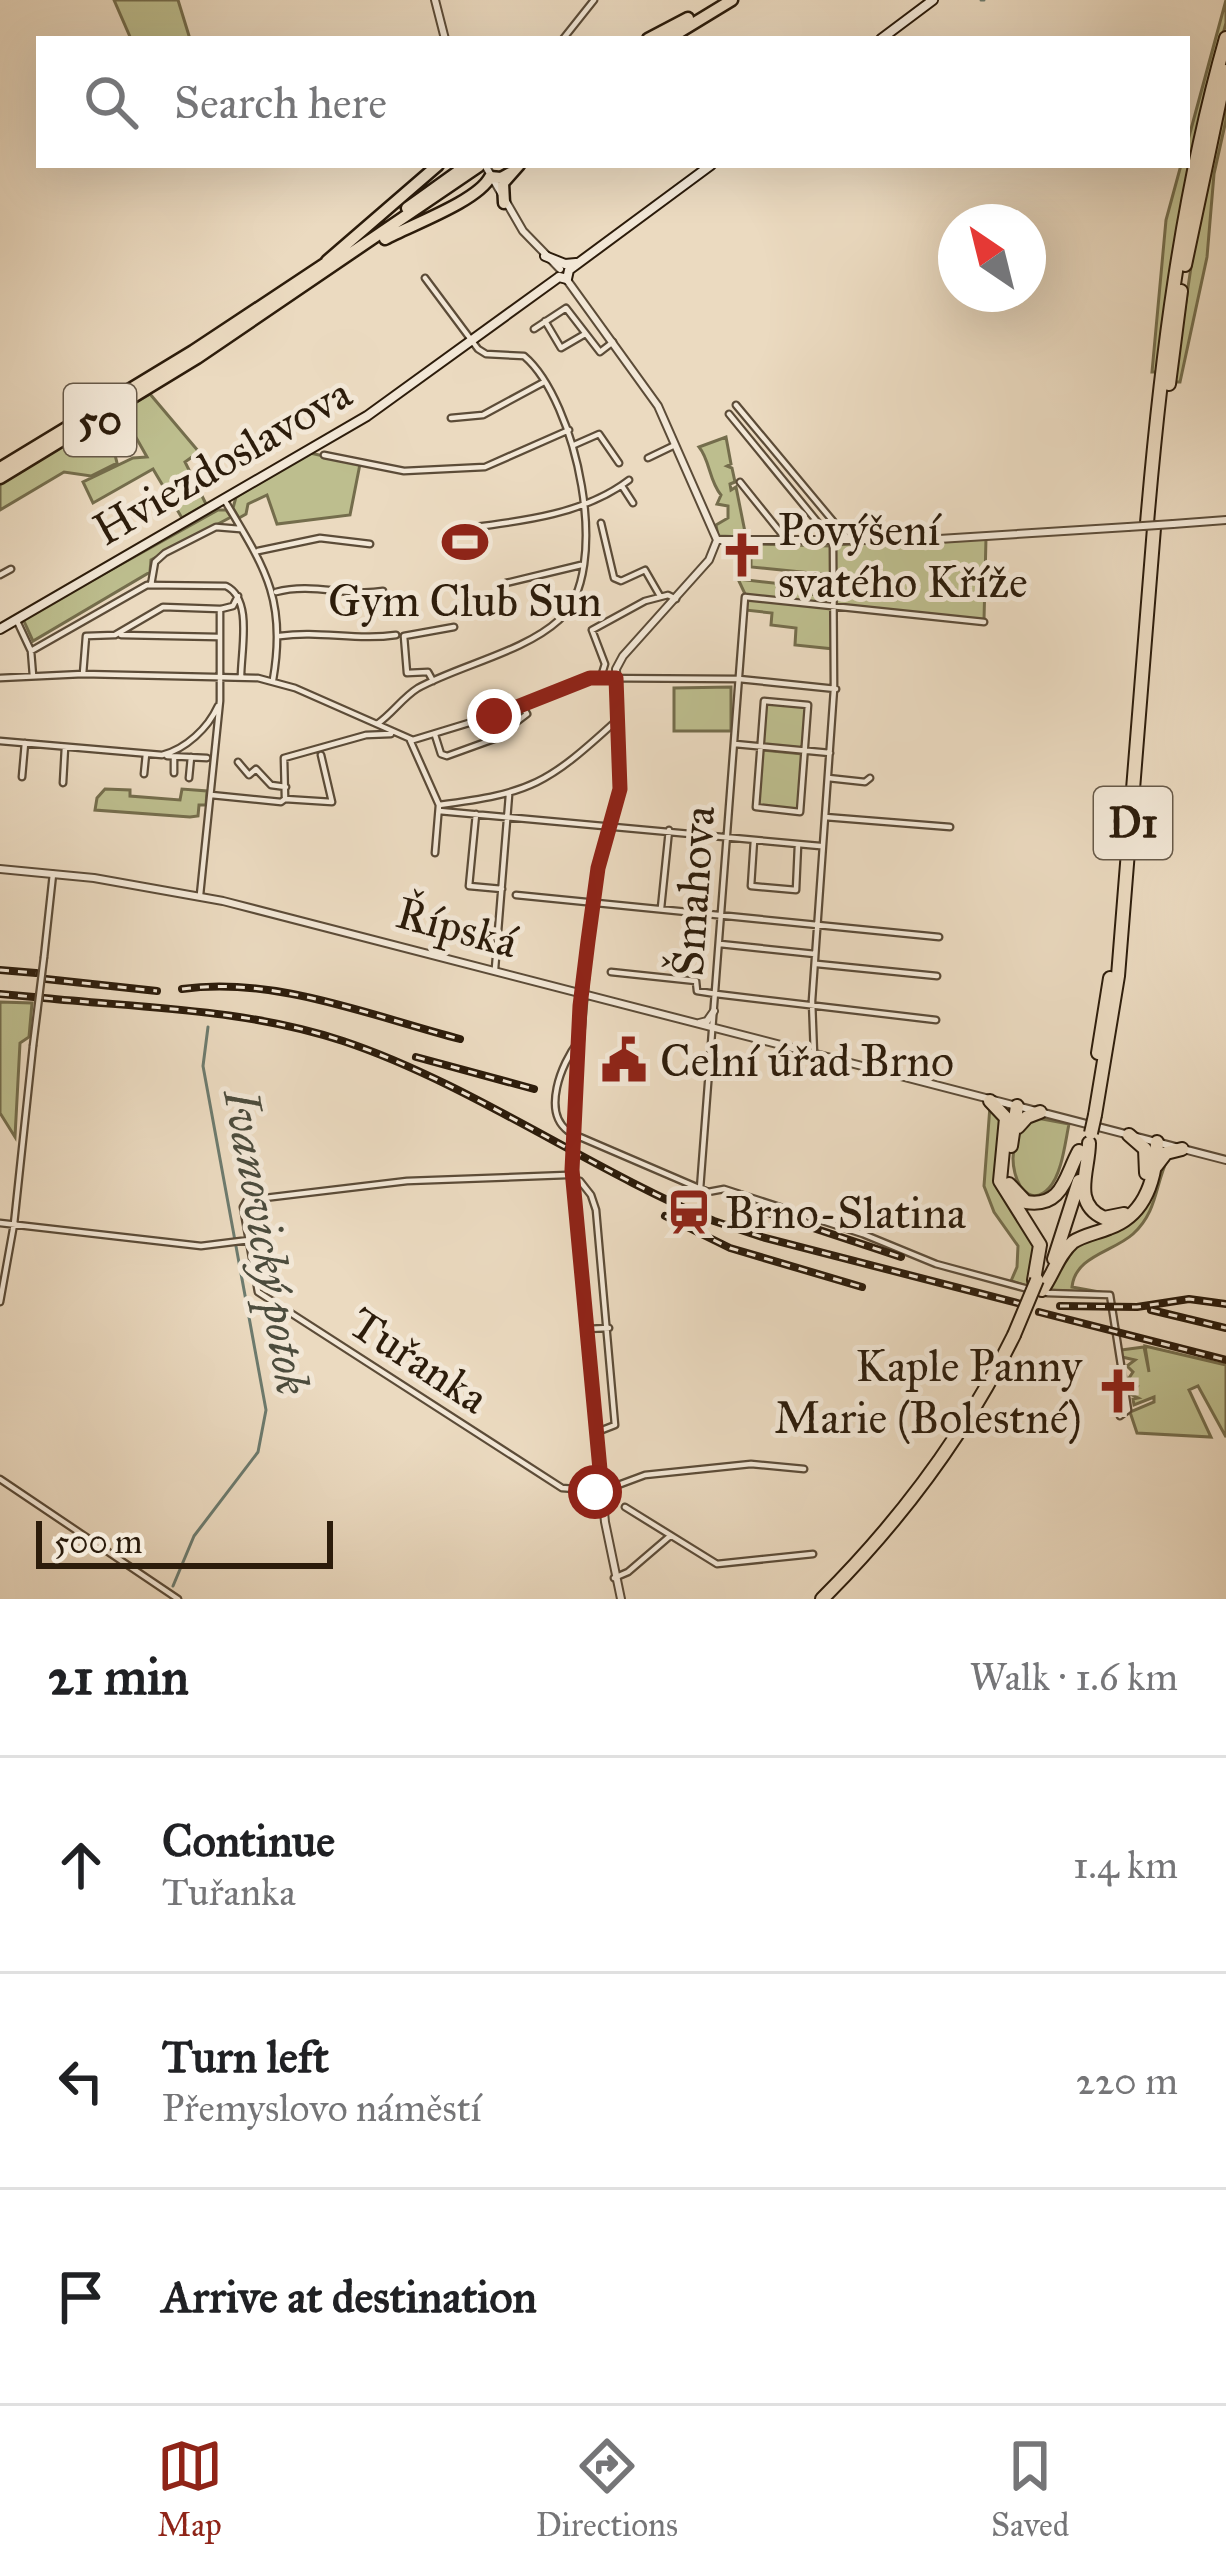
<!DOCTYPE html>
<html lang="en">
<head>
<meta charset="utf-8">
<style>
	:root { --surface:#fff; --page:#f6f6f6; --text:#202124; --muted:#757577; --line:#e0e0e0; --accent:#8f2418 }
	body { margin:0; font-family:"IM FELL Great Primer",serif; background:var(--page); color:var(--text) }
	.compass { position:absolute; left:938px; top:204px; width:108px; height:108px; border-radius:50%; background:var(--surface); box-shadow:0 12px 48px #0002; rotate:325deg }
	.scale { position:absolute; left:36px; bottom:30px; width:297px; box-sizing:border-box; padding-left:12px; border:6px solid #2c1c0b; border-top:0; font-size:33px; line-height:42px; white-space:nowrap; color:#2c1c0b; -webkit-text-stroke:9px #f2e7d6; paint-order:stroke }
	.stop { position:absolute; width:36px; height:36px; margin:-27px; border:9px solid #8f2418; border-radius:50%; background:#fff }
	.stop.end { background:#8f2418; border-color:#fff; box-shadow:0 3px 12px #0008 }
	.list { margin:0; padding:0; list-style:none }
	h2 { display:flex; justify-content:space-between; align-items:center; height:156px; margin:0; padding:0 48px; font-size:51px }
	h2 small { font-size:39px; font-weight:400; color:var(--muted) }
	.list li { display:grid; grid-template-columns:78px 1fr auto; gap:36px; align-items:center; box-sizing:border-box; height:216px; padding:0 48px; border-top:3px solid var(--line) }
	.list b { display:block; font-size:45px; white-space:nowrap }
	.list p { margin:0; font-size:39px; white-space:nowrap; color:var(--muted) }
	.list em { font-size:39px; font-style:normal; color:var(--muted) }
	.icon { flex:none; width:66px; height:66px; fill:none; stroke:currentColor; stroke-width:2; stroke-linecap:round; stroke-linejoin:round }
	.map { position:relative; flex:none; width:1226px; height:1599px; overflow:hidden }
	.search { position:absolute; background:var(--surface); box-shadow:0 12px 48px #0002; left:36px; right:36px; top:36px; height:132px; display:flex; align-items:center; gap:30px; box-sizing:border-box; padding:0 42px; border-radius:0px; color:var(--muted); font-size:45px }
	.sheet { height:804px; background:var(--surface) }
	nav { display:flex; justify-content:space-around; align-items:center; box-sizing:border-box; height:168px; border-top:3px solid var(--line); background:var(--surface); font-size:33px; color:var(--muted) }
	nav a { display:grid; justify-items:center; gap:6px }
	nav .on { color:var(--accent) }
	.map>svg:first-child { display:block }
	.green { fill:#bdbe8e; stroke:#746d4c; stroke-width:3 }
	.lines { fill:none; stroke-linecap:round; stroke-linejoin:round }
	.stream { stroke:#6d7b6e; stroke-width:3 }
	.minor-casing { stroke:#5c4c38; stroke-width:9 }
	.tertiary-casing { stroke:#5c4c38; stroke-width:10 }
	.secondary-casing { stroke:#2c1c0b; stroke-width:12 }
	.trunk-casing { stroke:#2c1c0b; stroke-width:15 }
	.motorway-casing { stroke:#2c1c0b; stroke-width:16 }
	.minor { stroke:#f2e7d6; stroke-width:4.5 }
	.tertiary { stroke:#f2e7d6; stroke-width:6 }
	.secondary { stroke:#f2e7d6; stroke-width:8 }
	.trunk { stroke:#ebdac0; stroke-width:10 }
	.motorway { stroke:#ebdac0; stroke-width:12 }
	.rail-casing { stroke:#2c1c0b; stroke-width:8 }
	.rail { stroke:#f2e7d6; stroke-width:3; stroke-dasharray:9; stroke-linecap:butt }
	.minor-bridge-casing { stroke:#5c4c38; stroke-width:9; stroke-linecap:butt }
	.tertiary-bridge-casing { stroke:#5c4c38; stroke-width:10; stroke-linecap:butt }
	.motorway-bridge-casing { stroke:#2c1c0b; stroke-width:16; stroke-linecap:butt }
	.minor-bridge { stroke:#f2e7d6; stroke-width:4.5 }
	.tertiary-bridge { stroke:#f2e7d6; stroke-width:6 }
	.motorway-bridge { stroke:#ebdac0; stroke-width:12 }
	.route { stroke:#8f2418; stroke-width:15 }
	.labels { text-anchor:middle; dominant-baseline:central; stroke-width:10; stroke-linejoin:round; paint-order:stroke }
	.shield { fill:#f2e7d6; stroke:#675948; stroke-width:3 }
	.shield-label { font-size:42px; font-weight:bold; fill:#2c1c0b }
	.street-label { font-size:45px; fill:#2c1c0b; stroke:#f2e7d6 }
	.poi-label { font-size:45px; fill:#2c1c0b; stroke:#f2e7d6; text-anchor:start }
	.water-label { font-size:48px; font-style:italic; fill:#4c4c3d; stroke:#f2e7d6 }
</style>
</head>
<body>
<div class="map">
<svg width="1226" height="1599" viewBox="0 0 1226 1599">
	<rect width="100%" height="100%" fill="#ebdac0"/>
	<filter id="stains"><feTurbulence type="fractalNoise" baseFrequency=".00167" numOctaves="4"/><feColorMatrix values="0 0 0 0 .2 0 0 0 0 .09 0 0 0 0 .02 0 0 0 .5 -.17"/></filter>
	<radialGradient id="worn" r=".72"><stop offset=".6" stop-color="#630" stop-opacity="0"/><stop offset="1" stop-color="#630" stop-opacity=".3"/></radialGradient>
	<!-- green -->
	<path class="green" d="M114,0H178L190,39H131Z
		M1226,0V23L1213,70L1157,372H1152L1166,220L1181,165H1187V144Z
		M1226,91V120L1214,174L1207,257L1180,382H1174L1195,240Z
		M150,394L199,452L185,462L206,504L182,518L153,469L93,503L83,482L133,458L147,457L124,416L108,426L117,463L91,476L64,472L0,510V483Z
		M726,437L731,464L727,466L732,468L735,482L730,484L731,490L736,487L746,537L718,536L716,525L728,518V506L717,504L721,495C709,481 710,460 699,447Z
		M310,453L360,464L350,515L277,524L267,495L248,504L246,514L239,518L233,508L236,497Z
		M218,510H226L231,517L151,560L150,572L33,641L23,619Z
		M986,538L984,620L836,606L834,649L795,645L796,628L771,625L772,613L745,610L746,596L738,579L810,587V594L832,597L833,545Z
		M751,544L831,546V575L751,567Z
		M731,687V731H674V688Z
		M769,701L803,705L807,714L804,748L761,745L764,709Z
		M762,750L803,754L798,811L757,806Z
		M105,789L130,790V796L180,800L182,789L207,791L206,805H199L198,816L190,817L95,810L97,798Z
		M0,1002L32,1003L29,1037L20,1043L15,1137L0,1113Z
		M990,1106L1002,1113L996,1180L999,1191L1036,1245L1027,1286L1011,1281L1017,1267L1018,1246L994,1212L984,1186Z
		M1037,1118L1069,1124C1065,1143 1062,1174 1049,1188C1019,1221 992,1138 1037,1118Z
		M1168,1158C1155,1184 1158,1211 1133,1234C1113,1252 1075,1256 1072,1287L1105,1293L1047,1290L1072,1247L1120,1227L1158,1166Z
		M1145,1346L1226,1365V1437L1198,1386L1189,1390L1211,1437L1137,1433L1130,1412L1154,1402V1397L1134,1405L1133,1399L1138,1398L1132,1395L1137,1387H1131L1133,1384L1129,1378L1133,1372L1127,1366L1135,1360L1122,1357L1121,1350L1144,1347L1149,1372Z"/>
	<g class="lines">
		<!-- stream -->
		<path class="stream" d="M981,0H984
			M173,1586L194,1536L258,1452L266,1410L203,1066L208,1027"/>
		<!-- minor casing -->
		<g class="minor-casing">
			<path id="minor" d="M563,39L594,0
				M545,321L561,348L585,334
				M534,329L566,308L600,352L613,342
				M736,405L848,539
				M729,414L833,541L834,689L812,1001L814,1054
				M451,418L483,415L544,382
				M574,445L599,434L619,463
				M324,455L404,471L485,467L569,430
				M648,458L675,445
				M740,482L785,538
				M622,486L633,503
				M225,501C265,568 287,600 273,680
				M601,523L614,578L621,581L645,570L660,596
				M459,529C515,522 582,516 629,480
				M258,551L320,538L370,544
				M0,575L11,569
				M506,583L581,565
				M151,585L155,562L165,553L216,527L240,529
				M276,592C312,582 348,597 383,591
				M221,609L233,606L238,596
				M16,619L31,651L33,676
				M121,635L218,637
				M280,636C319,630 357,641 396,635
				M31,651L147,585L226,586C253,599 241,650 241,677
				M83,674L86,636L115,635L163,607L220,609V701L200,895
				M601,677L605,664L592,630L645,601L668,595L676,599
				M0,678L83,674L258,678L295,688L413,740L518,708L592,678L739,679L836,689
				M433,681L428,672L407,673L404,636L454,627
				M764,701L808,705L800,812L756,807Z
				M377,724C392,714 402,698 418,688C460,665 524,652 559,620C614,571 576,400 524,356L486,354L478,349L425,278
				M435,735L441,754L447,756L494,739L527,714L522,706
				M410,740L439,805L435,853
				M0,741L162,755C186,749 208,728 218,706
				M735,744L830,753
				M167,756L207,758
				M238,762L249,775L256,769L271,785L286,787
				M174,773V757
				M144,774L146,754
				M22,777L25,743
				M189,778L191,757
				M828,778L865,782L870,778
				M63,783L65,747
				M211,795L281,802L285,799L332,802L321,755
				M285,797L284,758L366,735L391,734
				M439,805C532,793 547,784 616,721
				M439,811L820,846
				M476,814L469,886L502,889
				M825,817L950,827
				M754,840L751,886L796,890L798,845
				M516,895L939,937
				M661,908L669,830
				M720,944L815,954
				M44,957L53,874
				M817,964L937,976
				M495,969L509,795
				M611,972L696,981L697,991L716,994L936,1020
				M568,1131C542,1112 561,1064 578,1042
				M580,1137L708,1192L724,1189L863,1234L936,1264L1028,1289
				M567,1175L407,1181L247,1200L243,1207L258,1292L562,1488L602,1491L645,1475L751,1464L804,1469
				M580,1181L591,1195L596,1210L615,1425L597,1432
				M700,1189L745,597L984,622
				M0,1223L201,1246L249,1240
				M1047,1293L1110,1295L1128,1410L1120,1416
				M0,1302L14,1224L33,1046
				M586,1329L609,1328
				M0,1479L178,1599
				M625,1507L717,1564L813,1554
				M614,1578L628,1572L670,1536"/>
		</g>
		<!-- tertiary casing -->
		<g class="tertiary-casing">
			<path id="tertiary" d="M435,0L445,39
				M485,165L523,231L560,269
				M567,280L658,406L717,540
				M1173,524L1226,520
				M717,540H923L1128,527
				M0,869L94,878L223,901L1226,1160
				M699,1023L707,1021L714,1011
				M574,1115L589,933L598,868L620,789L616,669L623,656L709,560L717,540
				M574,1200L605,1522L621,1599"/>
		</g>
		<!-- secondary casing -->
		<g class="secondary-casing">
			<path id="secondary" d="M881,39L933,0
				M545,256L565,264L576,263
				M559,277L567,279L569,270L711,165
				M0,629L367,416L559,277"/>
		</g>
		<!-- trunk casing -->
		<g class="trunk-casing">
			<path id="trunk" d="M648,39L688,18
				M668,39L732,0
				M504,203L503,183L519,165
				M407,208L467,165
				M385,239C411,225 478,201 490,177L501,178L510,173
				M327,261L438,165
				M0,468L193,351L332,259
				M0,478L197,358L479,166"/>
		</g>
		<!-- motorway casing -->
		<g class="motorway-casing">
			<path id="motorway" d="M1185,265L1226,71
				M1169,384L1181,291
				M1147,523C1161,359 1181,197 1226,38
				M1098,1053L1110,978
				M990,1101L1006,1118L1000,1181L1040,1245L1034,1280
				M1095,1115L1118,976L1154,528
				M1018,1127L1027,1117L1040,1112
				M1129,1135L1145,1149L1146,1173
				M1089,1143C1089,1171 1071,1203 1104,1218L1124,1214
				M1011,1146L1017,1106
				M1156,1166L1166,1153L1182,1149
				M1009,1184L1026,1202C1063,1208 1065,1176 1079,1151
				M1054,1259L1079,1181
				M1042,1290C1053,1275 1058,1255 1073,1242C1084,1235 1097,1233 1109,1228C1146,1215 1156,1178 1157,1142
				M822,1599C900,1521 965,1435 1014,1335"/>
		</g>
		<!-- minor -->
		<use href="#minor" class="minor"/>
		<!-- tertiary -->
		<use href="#tertiary" class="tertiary"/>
		<!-- secondary -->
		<use href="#secondary" class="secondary"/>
		<!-- trunk -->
		<use href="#trunk" class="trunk"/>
		<!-- motorway -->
		<use href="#motorway" class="motorway"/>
		<!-- rail casing -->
		<g class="rail-casing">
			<path id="rail" d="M0,970L36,973
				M46,979L157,991
				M182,989C275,976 371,1016 460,1039
				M0,994L34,997
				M44,998C144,1008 247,1009 343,1041C469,1083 589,1169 714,1221L762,1237L1021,1304
				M416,1057L534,1089
				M753,1208L901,1257
				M665,1216L730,1248L862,1287
				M1060,1306L1137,1307L1189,1299L1226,1304
				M1151,1310L1226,1328
				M1039,1312L1226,1360"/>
		</g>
		<!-- rail -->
		<use href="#rail" class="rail"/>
		<!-- minor-bridge casing -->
		<g class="minor-bridge-casing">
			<path id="minor-bridge" d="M33,1046L44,957"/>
		</g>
		<!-- tertiary-bridge casing -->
		<g class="tertiary-bridge-casing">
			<path id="tertiary-bridge" d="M1128,527L1173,524
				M574,1115V1200"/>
		</g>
		<!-- motorway-bridge casing -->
		<g class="motorway-bridge-casing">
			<path id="motorway-bridge" d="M1091,1133L1095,1115
				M1014,1335L1037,1280"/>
		</g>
		<!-- minor-bridge -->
		<use href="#minor-bridge" class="minor-bridge"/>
		<!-- tertiary-bridge -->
		<use href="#tertiary-bridge" class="tertiary-bridge"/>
		<!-- motorway-bridge -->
		<use href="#motorway-bridge" class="motorway-bridge"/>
	</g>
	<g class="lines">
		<!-- route -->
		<path class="route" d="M494,716L590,678H616L620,789L598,868L588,941L580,1006L572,1170L602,1491L595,1492"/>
	</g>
	<!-- icons -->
	<defs>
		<g id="stadium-bare" transform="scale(3.6)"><path d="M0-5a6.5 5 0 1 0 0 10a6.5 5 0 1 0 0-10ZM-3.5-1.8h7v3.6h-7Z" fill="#8f2418" stroke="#f2e7d6" stroke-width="2.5" paint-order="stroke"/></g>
		<g id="church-bare" transform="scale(3.6)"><path d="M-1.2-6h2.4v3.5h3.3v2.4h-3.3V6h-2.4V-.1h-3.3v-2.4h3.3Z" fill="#8f2418" stroke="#f2e7d6" stroke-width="2.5" paint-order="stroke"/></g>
		<g id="civic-bare" transform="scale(3.6)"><path d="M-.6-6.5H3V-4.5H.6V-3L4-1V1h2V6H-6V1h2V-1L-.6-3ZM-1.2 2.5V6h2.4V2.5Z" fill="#8f2418" stroke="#f2e7d6" stroke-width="2.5" paint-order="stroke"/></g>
		<g id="station-bare" transform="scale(3.6)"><path d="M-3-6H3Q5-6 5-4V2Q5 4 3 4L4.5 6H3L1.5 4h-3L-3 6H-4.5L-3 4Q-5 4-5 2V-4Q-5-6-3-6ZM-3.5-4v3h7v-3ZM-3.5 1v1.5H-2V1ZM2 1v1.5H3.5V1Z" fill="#8f2418" stroke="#f2e7d6" stroke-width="2.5" paint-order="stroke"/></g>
	</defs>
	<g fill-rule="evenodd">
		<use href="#stadium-bare" x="465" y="542"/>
		<use href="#church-bare" x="742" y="555"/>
		<use href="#civic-bare" x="624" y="1060"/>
		<use href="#station-bare" x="689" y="1212"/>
		<use href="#church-bare" x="1118" y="1391"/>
	</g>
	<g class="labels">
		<!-- shield labels -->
		<g class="shield">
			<rect x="64" y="384" width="72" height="72" rx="9"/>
			<rect x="1094" y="787" width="78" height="72" rx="9"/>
		</g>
		<g class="shield-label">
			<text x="100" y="420">50</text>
			<text x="1133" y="823">D1</text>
		</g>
		<!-- street labels -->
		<g class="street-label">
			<text transform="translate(222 461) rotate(-30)">Hviezdoslavova</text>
			<text transform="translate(693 891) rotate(-86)">Šmahova</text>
			<text transform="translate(457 927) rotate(15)">Řípská</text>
			<text transform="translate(419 1360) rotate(33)">Tuřanka</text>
		</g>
		<!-- poi labels -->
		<g class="poi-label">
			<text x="778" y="529">Povýšení<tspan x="778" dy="52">svatého Kříže</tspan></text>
			<text x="465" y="600" text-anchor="middle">Gym Club Sun</text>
			<text x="660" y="1060">Celní úřad Brno</text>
			<text x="725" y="1212">Brno-Slatina</text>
			<text x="1082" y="1365" text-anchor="end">Kaple Panny<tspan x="1082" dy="52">Marie (Bolestné)</tspan></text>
		</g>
		<!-- water labels -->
		<g class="water-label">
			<text transform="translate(267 1242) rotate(80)">Ivanovický potok</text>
		</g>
	</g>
	<rect width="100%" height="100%" filter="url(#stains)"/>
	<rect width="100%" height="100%" fill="url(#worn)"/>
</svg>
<svg class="compass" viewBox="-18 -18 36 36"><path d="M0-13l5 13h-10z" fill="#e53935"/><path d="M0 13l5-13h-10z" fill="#757577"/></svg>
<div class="scale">500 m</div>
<div class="stop" style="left:595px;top:1492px"></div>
<div class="stop end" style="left:494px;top:716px"></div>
<div class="search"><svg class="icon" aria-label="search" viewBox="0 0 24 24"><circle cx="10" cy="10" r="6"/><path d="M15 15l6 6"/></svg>Search here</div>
</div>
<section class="sheet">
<h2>21 min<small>Walk · 1.6 km</small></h2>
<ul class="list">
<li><svg class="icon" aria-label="ahead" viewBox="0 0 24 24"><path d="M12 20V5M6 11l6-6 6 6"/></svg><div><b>Continue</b><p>Tuřanka</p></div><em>1.4 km</em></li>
<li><svg class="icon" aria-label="left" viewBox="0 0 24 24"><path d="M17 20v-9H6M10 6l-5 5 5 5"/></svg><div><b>Turn left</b><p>Přemyslovo náměstí</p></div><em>220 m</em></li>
<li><svg class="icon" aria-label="arrive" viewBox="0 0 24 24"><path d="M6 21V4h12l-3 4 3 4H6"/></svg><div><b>Arrive at destination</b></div></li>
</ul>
</section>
<nav>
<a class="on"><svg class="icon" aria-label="map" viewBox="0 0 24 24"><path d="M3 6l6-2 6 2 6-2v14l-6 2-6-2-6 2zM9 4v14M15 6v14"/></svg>Map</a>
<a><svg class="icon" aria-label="directions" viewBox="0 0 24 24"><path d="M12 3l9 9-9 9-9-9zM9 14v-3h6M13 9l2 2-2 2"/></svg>Directions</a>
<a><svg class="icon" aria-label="saved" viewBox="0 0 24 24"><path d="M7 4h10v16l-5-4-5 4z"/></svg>Saved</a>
</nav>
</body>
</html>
